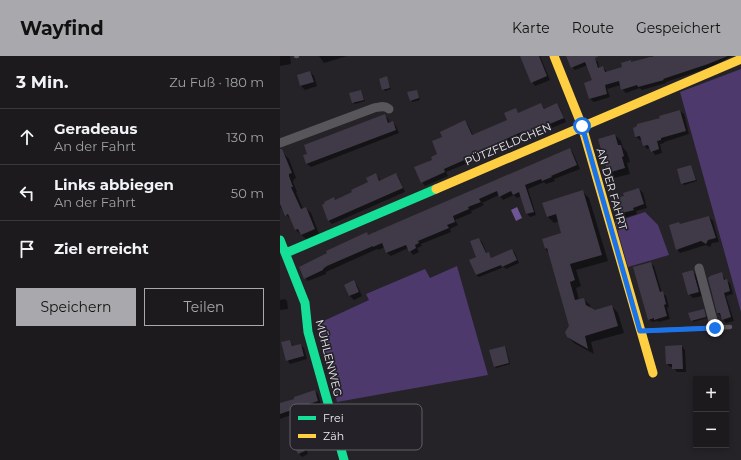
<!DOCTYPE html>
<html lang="de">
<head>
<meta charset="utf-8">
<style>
	:root { --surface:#1c1a1d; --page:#252326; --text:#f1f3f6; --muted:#a0a1a4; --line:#3a383b; --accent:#a9a8ac }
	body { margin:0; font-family:Montserrat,sans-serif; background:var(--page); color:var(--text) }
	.controls { position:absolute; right:12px; bottom:12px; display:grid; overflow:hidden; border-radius:0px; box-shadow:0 2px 6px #0003 }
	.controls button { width:36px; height:36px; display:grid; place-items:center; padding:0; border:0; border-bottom:1px solid var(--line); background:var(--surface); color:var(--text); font:20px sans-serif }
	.stop { position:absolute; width:12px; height:12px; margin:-9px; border:3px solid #1a73e8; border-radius:50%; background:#fff }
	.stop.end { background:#1a73e8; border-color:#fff; box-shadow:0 1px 4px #0008 }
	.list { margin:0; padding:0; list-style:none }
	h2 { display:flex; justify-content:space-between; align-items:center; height:52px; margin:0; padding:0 16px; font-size:17px }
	h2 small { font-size:13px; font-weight:400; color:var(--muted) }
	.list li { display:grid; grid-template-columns:26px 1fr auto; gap:12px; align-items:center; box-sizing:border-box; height:56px; padding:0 16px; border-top:1px solid var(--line) }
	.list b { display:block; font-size:15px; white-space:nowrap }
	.list p { margin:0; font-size:13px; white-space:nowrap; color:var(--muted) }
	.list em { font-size:13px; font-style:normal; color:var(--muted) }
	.actions { display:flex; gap:8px; padding:12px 16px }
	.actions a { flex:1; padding:9px 0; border:1px solid var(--accent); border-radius:0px; text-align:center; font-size:14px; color:var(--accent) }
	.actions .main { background:var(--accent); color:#111 }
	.icon { flex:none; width:22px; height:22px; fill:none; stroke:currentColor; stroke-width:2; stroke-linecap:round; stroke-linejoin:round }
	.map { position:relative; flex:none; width:461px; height:404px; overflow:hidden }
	header { display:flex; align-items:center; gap:24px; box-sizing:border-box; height:56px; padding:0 20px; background:var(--accent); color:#111 }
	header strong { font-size:19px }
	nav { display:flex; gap:22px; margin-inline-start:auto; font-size:14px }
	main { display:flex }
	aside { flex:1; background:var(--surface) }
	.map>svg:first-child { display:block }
	.green { fill:#4d396c }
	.water { fill:#6e5696 }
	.shadow { fill:#0007 }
	.building { fill:#403a48 }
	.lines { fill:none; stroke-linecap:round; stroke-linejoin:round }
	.lane { stroke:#58565a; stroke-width:4.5 }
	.street { stroke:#58565a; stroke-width:9 }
	.fast { stroke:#16e098; stroke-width:9 }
	.slow { stroke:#ffcf43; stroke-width:9 }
	.route { stroke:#1a73e8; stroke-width:5 }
	.labels { text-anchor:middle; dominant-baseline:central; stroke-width:3.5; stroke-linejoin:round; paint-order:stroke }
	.street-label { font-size:11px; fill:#f0eff3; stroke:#242228 }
	.key { fill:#242228; stroke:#616065; stroke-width:1 }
	.key-label { font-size:11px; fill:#f0eff3 }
</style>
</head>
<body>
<header>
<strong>Wayfind</strong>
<nav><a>Karte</a><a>Route</a><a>Gespeichert</a></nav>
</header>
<main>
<aside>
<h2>3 Min.<small>Zu Fuß · 180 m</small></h2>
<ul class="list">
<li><svg class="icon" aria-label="ahead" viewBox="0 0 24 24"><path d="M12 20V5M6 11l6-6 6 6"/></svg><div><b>Geradeaus</b><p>An der Fahrt</p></div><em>130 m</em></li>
<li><svg class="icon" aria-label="left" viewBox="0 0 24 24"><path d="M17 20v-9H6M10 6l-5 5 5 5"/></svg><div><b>Links abbiegen</b><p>An der Fahrt</p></div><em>50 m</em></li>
<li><svg class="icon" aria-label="arrive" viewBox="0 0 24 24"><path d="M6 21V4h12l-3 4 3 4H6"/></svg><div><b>Ziel erreicht</b></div></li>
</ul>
<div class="actions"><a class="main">Speichern</a><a>Teilen</a></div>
</aside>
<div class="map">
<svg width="461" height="404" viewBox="0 0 461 404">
	<rect width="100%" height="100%" fill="#252327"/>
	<!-- green -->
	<path class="green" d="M461,13V256L400,36Z
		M365,156L378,169L389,199L348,211L335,166Z
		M177,210L208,319L57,346L37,268L89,244L86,238L145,213L150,222Z"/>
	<!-- water -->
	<path class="water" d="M237,151L242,162L236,165L231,154Z"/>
	<!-- shadow -->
	<path class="shadow" d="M0,0H10L11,8L0,10Z
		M39,0H67L44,7Z
		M241,0H260L270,24L255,30L252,26Z
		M287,0H304L314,3L318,6L319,12L323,11L327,16L343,11L350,5L353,7L372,2L371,0H452L431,11L386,26V27L362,34L360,32L346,37L342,33L341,29L327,33L330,41L314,46L310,43L306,27L314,25L308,9L295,14L292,11Z
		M30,16L34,20L37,30L25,34L21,30L18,20Z
		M106,21L111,33L105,35L103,33Z
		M81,35L85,45L75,48L73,46Z
		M136,35L140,44L132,46L131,44Z
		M261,48L265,53L277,48L280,52L286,66L250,81L247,78L192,102L193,105L166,116L168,120L145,130L142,126L153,104L159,99L163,82L185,66L188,69L193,79L229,64L235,53L239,58Z
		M400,55L404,58L409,78L384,86V87L380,88L382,97L375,99L370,92L367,93L364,89L362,84H360L356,81L381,63Z
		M104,59L108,63L110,67L113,66L116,70L119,77L31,111L27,108L24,100Z
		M335,79L341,85L343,92L347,96L350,106L347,107L350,118L334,122L328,117Z
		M290,93L293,97L300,113L274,123L275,125L266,128L264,126L248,133L256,159L250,161L247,158L241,140L237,142L234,139L223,144L219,139L202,147L204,149L191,155L192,157L175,164L178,169L170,173L171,176L141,188L142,190L137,192L139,196L133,199L128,192L111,200L107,197L105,191L98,194L97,193L46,216V218L28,225L25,222L87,177L89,180Z
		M4,98L9,103L16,122L14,123L13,126L17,136H16L23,153L26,152L31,157L39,178L27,184L16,174L11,164L0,151V99Z
		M411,110L417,125L404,129L402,127Z
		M116,118L119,122L125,136L52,168L49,165L54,143L56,144L73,137L90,126L96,119L101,125Z
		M359,133L363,137L367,152L356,155L357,158L344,162L340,158L345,140Z
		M303,136L309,142L328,205L296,214L301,230L296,232L299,244L303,243L310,249L311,253L315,255L332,250L338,257L344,277L311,286L314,298L294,287L287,280L290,270L269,197L265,193L263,183L282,178L279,165L274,167L267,160Z
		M429,161L433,165L439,186L432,187L430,191L426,189L400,197L397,193L400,169Z
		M199,183L202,186L207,198L209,197L212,203L232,194L235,197L239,207L226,213L224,211L199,221L196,219Z
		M370,207L374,210L382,237L386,240L389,251L387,252L390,263L379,266L377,265L372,266L369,263Z
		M412,216L416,219L422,240L413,242L409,238Z
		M441,218L444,221L445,224L450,227L453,238L446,240L454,265L446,267L438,257Z
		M74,226L77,229L82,240L74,244L70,240L65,229Z
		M5,243L7,245L8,253L0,254V244Z
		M423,254L427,262L413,266L412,264Z
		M10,285L14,291L21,289L24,292L27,303L10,308L7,304Z
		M402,290L405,294L406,316H397L393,311H390L387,308Z
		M225,291L226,292L230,308L216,312L215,311Z
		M35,335L38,338L41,348L0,363V347L1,348Z
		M29,373L33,376L37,389L26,393L28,398L22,401L19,398Z"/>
	<!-- building -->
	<path class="building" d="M240,0H259L267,20L251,27Z
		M286,0H319L315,2L318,12L323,10L325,16L342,11L341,7L351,4V6L374,0H448L428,8L383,23L384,24L358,31L357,29L341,34L339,25L325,29L327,38L309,43L304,27L312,24L305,6L291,12Z
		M30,15L34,26L20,30L17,19Z
		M107,20L110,32L102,34L99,23Z
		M81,34L84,44L72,47L69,37Z
		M137,34L139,42L130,45L127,36Z
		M261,47L264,53L277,47L284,62L246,78L244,75L190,99L191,101L164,113L165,116L141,127L134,111L152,104L151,101L157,98L152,85L162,81L160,76L185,64L192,79L227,64L224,57L236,52L238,57Z
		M400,54L406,75L381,82V84L377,85L379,93L371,96L368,89L363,90L360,80L355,81L353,72L357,70V68L380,62L379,60Z
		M105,58L108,67L113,65L116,74L26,108L23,99L27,98L24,89Z
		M335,78L338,89H341L344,100L342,101L345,112L328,117L318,83Z
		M290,92L297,109L271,120L272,121L262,125L261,123L245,129L254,156L246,158L239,136L233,139L231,135L219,141L217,135L199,143L201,146L188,151L189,153L173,160L175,166L167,169L169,172L138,185L139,187L135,189L136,192L129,196L126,189L106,197L102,187L93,191V190L47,210L43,213V214L24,223L19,211L47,197L46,195L87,176L88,179Z
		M0,93H2L12,117L9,118V120L13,131H11L21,153L26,151L35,173L21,179L18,173L15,174L8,158L5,160L0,148Z
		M411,109L416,124L401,128L397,113Z
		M96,117L99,125L116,117L123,132L48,165L42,149L45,147L44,146L54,141L55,144L72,136L71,134L88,126L86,122Z
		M359,132L364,148L353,152L354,154L339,158L335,142L344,140L343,137Z
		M303,134L322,199L290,208L295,224L290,226L295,244L304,242L306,249L315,254L332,249L338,270L305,280L308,293L287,281L285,276L289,270L267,192L265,193L262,183L281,177L276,158L267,161L262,147Z
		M429,160L436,182L428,184L426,188L421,185L396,194L389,169L399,166L400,168Z
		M199,182L206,197L209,196L211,202L232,193L237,204L222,211L221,209L196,219L189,204L196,201L190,185Z
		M371,206L380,236L383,235L386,248L384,249L387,260L374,264V262L368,264L353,211Z
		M413,214L419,236L408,239L402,217Z
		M442,216L444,224L447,223L450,235L444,237L451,261L442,264L440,257H437L428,222L430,220Z
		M74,224L79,236L69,240L64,229Z
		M424,253L426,261L411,265L408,257Z
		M10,284L12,290L21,288L24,300L6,305L1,286Z
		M402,289L403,313H392V308H386L385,290Z
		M225,290L229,307L214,311L209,294Z
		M35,334L38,345L0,358V347L14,343V341Z
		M30,372L35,385L23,390L25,395L18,398L10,381Z"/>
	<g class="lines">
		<!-- lane -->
		<path class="lane" d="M16,0H17
			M362,275L450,271"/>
		<!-- street -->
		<path class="street" d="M0,87L94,52C100,51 105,49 109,53
			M419,212L435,272"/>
		<!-- fast -->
		<path class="fast" d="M0,184L25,247L28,276L64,404
			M6,197L156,133"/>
		<!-- slow -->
		<path class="slow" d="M274,0L302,70L373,317
			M156,133L461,3"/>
	</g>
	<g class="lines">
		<!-- route -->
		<path class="route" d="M302,70L360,275L435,272"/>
	</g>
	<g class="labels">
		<!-- street labels -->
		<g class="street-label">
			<text transform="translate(228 88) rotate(-23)">PÜTZFELDCHEN</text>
			<text transform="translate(332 133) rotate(74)">AN DER FAHRT</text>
			<text transform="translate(49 302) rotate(76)">MÜHLENWEG</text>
		</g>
	</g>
	<!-- legend -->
	<rect x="10" y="348" width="132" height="46" rx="6" class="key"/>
	<rect x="18" y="360" width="18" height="4" fill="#16e098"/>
	<rect x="18" y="378" width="18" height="4" fill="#ffcf43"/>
	<g class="key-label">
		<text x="43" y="366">Frei</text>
		<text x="43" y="384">Zäh</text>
	</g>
</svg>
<div class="controls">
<button>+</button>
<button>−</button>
</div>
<div class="stop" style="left:302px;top:70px"></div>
<div class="stop end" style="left:435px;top:272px"></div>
</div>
</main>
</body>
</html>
